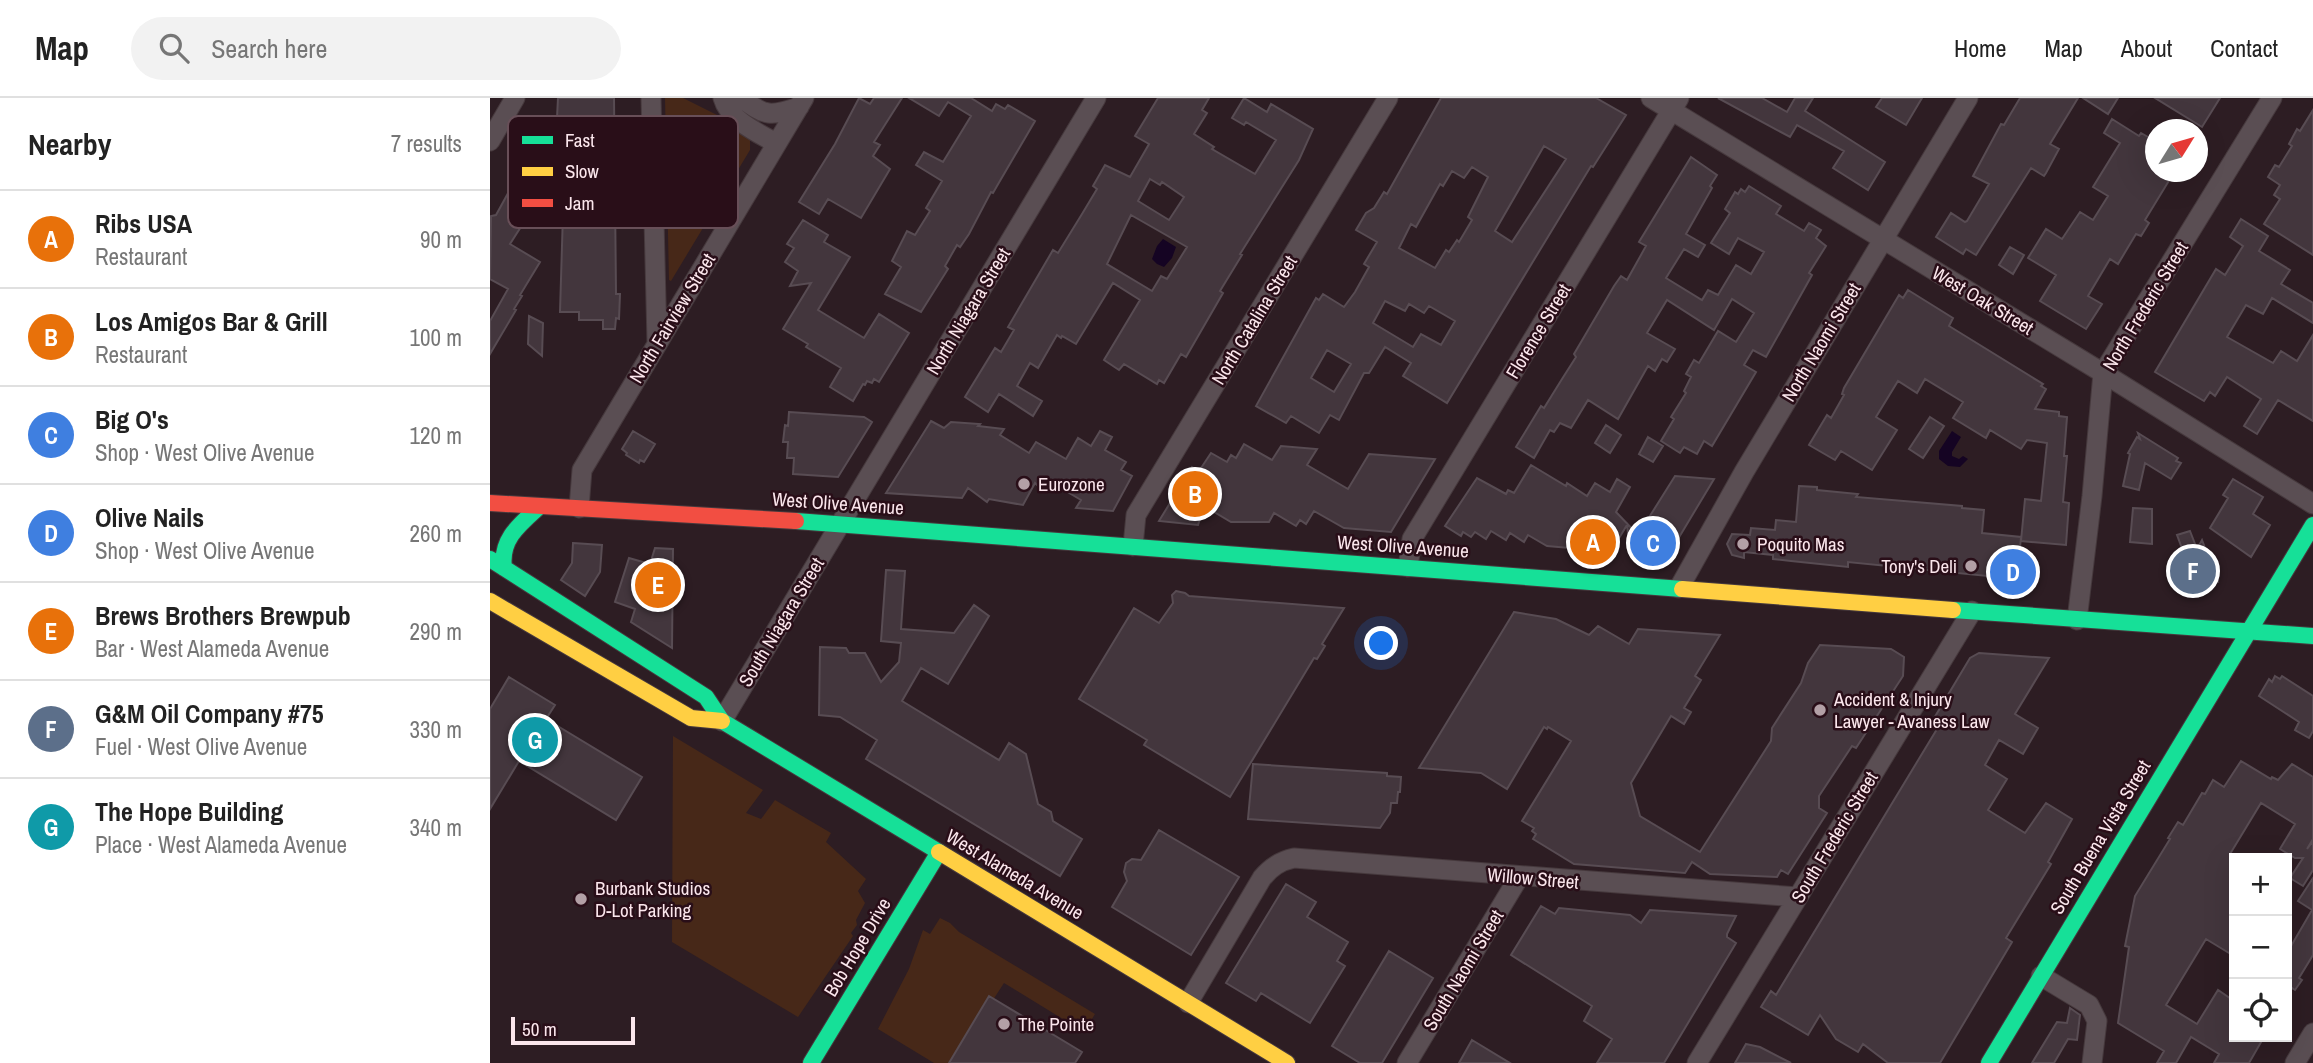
<!DOCTYPE html>
<html lang="en">
<head>
<meta charset="utf-8">
<style>
	:root { --surface:#fff; --page:#f2f2f2; --text:#222; --muted:#767676; --line:#e0e0e0; --accent:#635b5d }
	body { margin:0; font-family:"Archivo Narrow",sans-serif; background:var(--page); color:var(--text) }
	.controls { position:absolute; right:21px; bottom:21px; display:grid; overflow:hidden; border-radius:0px; box-shadow:0 7px 28px #0002 }
	.controls button { width:63px; height:63px; display:grid; place-items:center; padding:0; border:0; border-bottom:2px solid var(--line); background:var(--surface); color:var(--text); font:35px sans-serif }
	.compass { position:absolute; left:1655px; top:21px; width:63px; height:63px; border-radius:50%; background:var(--surface); box-shadow:0 7px 28px #0002; rotate:53deg }
	.scale { position:absolute; left:21px; bottom:18px; width:124px; box-sizing:border-box; padding-left:7px; border:4px solid #fbe6ec; border-top:0; font-size:19px; line-height:24px; white-space:nowrap; color:#fbe6ec; -webkit-text-stroke:5px #290e18; paint-order:stroke }
	.you { position:absolute; left:892px; top:546px; width:24px; height:24px; margin:-18px; border:5px solid #fff; border-radius:50%; background:#1a73e8; box-shadow:0 0 0 10px #1a73e833 }
	.badge { display:grid; place-items:center; width:46px; height:46px; border-radius:50%; background:var(--accent); color:#fff; font-size:23px; font-weight:700 }
	.pin { position:absolute; translate:-50% -50%; border:4px solid #fff; box-shadow:0 2px 7px #0006 }
	.list { margin:0; padding:0; list-style:none }
	h2 { display:flex; justify-content:space-between; align-items:center; height:91px; margin:0; padding:0 28px; font-size:30px }
	h2 small { font-size:23px; font-weight:400; color:var(--muted) }
	.list li { display:grid; grid-template-columns:46px 1fr auto; gap:21px; align-items:center; box-sizing:border-box; height:98px; padding:0 28px; border-top:2px solid var(--line) }
	.list b { display:block; font-size:26px; white-space:nowrap }
	.list p { margin:0; font-size:23px; white-space:nowrap; color:var(--muted) }
	.list em { font-size:23px; font-style:normal; color:var(--muted) }
	.icon { flex:none; width:38px; height:38px; fill:none; stroke:currentColor; stroke-width:2; stroke-linecap:round; stroke-linejoin:round }
	.map { position:relative; flex:none; width:1823px; height:965px; overflow:hidden }
	header { display:flex; align-items:center; gap:42px; box-sizing:border-box; height:98px; padding:0 35px; background:var(--surface); border-bottom:2px solid var(--line) }
	header strong { font-size:33px }
	nav { display:flex; gap:38px; margin-inline-start:auto; font-size:24px }
	.search { width:490px; height:63px; background:var(--page); display:flex; align-items:center; gap:18px; box-sizing:border-box; padding:0 24px; border-radius:38px; color:var(--muted); font-size:26px }
	main { display:flex }
	aside { flex:1; background:var(--surface) }
	.map>svg:first-child { display:block }
	.green { fill:#472818 }
	.water { fill:#150423 }
	.building { fill:#43363d; stroke:#584c53; stroke-width:2; fill-rule:evenodd }
	.lines { fill:none; stroke-linecap:round; stroke-linejoin:round }
	.street-casing { stroke:#46393d; stroke-width:21 }
	.fast-casing { stroke:#46393d; stroke-width:18 }
	.slow-casing { stroke:#46393d; stroke-width:18 }
	.jam-casing { stroke:#46393d; stroke-width:18 }
	.street { stroke:#5a4e53; stroke-width:19 }
	.fast { stroke:#16e098; stroke-width:16 }
	.slow { stroke:#ffcf43; stroke-width:16 }
	.jam { stroke:#f24e42; stroke-width:16 }
	.poi-dot { fill:#b3a0a6; stroke:#290e18; stroke-width:2.5 }
	.labels { text-anchor:middle; dominant-baseline:central; stroke-width:5; stroke-linejoin:round; paint-order:stroke }
	.street-label { font-size:19px; fill:#fbe6ec; stroke:#290e18 }
	.poi-label { font-size:19px; fill:#fbe6ec; stroke:#290e18; text-anchor:start }
	.key { fill:#290e18; stroke:#684f58; stroke-width:2 }
	.key-label { font-size:19px; fill:#fbe6ec }
</style>
</head>
<body>
<header>
<strong>Map</strong>
<div class="search"><svg class="icon" aria-label="search" viewBox="0 0 24 24"><circle cx="10" cy="10" r="6"/><path d="M15 15l6 6"/></svg>Search here</div>
<nav><a>Home</a><a>Map</a><a>About</a><a>Contact</a></nav>
</header>
<main>
<aside>
<h2>Nearby<small>7 results</small></h2>
<ul class="list">
<li><span class="badge" style="background:#e8710a">A</span><div><b>Ribs USA</b><p>Restaurant</p></div><em>90 m</em></li>
<li><span class="badge" style="background:#e8710a">B</span><div><b>Los Amigos Bar &amp; Grill</b><p>Restaurant</p></div><em>100 m</em></li>
<li><span class="badge" style="background:#3f7fe0">C</span><div><b>Big O's</b><p>Shop · West Olive Avenue</p></div><em>120 m</em></li>
<li><span class="badge" style="background:#3f7fe0">D</span><div><b>Olive Nails</b><p>Shop · West Olive Avenue</p></div><em>260 m</em></li>
<li><span class="badge" style="background:#e8710a">E</span><div><b>Brews Brothers Brewpub</b><p>Bar · West Alameda Avenue</p></div><em>290 m</em></li>
<li><span class="badge" style="background:#5c6f8a">F</span><div><b>G&amp;M Oil Company #75</b><p>Fuel · West Olive Avenue</p></div><em>330 m</em></li>
<li><span class="badge" style="background:#0f9aa8">G</span><div><b>The Hope Building</b><p>Place · West Alameda Avenue</p></div><em>340 m</em></li>
</ul>
</aside>
<div class="map">
<svg width="1823" height="965" viewBox="0 0 1823 965">
	<rect width="100%" height="100%" fill="#2d1d23"/>
	<!-- green -->
	<path class="green" d="M175,0H193L253,30L260,41V52L181,183L179,182Z
		M183,638L273,692L256,715L271,721L285,702L341,735L336,744L376,781L368,793L375,805L366,822L367,827L361,835L363,838L308,919L182,844Z
		M450,820L460,825L469,834L605,916L594,934L514,885L462,965H444L388,931L419,871L433,832L440,836Z"/>
	<!-- water -->
	<path class="water" d="M673,141L686,149L682,160L674,169L667,166L662,161L667,148Z
		M1462,333L1471,339L1462,354V358L1469,361L1473,358L1478,361L1470,369L1458,368L1449,361V353Z"/>
	<!-- building -->
	<path class="building" d="M68,0H124L126,196H130L129,221L126,220L125,231H113V222H89V214H70L73,115L52,96L20,146L50,164L30,197L32,198L24,211L26,212L0,256V223L18,191L0,181L1,118L6,117L38,59L67,77L66,61H69L71,51V20H67Z
		M369,0L380,6L384,0H412L384,44L390,47L383,58L400,71L371,120L338,101L329,116L309,104L345,46Z
		M419,0H481L502,13L506,6L515,11L518,7L545,23L507,88L503,95L501,94L479,136L470,149L467,147L455,168L458,171L431,214L395,196L411,169L402,163L417,133L425,137L440,113L436,110L452,83L426,67L434,54L453,64L481,18L458,4L449,18Z
		M668,0H719L712,12L717,15L704,36L724,49L722,51L765,76L786,42L756,24L754,27L742,20L754,0L777,14L781,6L823,31L809,62L750,156L752,157L730,193L733,195L707,240L696,259L691,256L674,285L669,282L667,286L634,266L629,272L614,262L650,202L623,185L586,246L572,238L571,240L567,237L548,270L540,265L527,288L552,303L543,318L509,296L498,314L475,299L505,250L511,254L524,232L518,229L563,152L568,155L592,116L607,91L603,88L615,67L640,79L659,46L645,38ZM660,81L670,87L672,84L694,99L679,122L648,103ZM641,117L697,149L677,181L671,178L662,193L617,166Z
		M951,0H1106L1136,17L1103,69L1101,68L957,305L913,278L921,265L895,249L879,275H874L849,322L840,317L829,335L801,318L796,325L766,308L826,200L829,202L833,196L854,209L865,194L879,169L874,166L887,144L866,132L876,115L884,110L894,94L897,96ZM1054,48L1076,61L1022,144L1005,133ZM982,69L998,79L978,119L982,122L969,144L967,142L959,154L956,152L945,170L909,150L921,126L926,129L950,86L953,88L962,73L974,80ZM895,203L915,213L919,206L934,215L939,208L965,223L951,247L931,236L923,249L883,225ZM837,252L861,266L844,294L821,280Z
		M1228,0H1272L1297,14L1305,0H1323L1315,13L1395,64L1378,92L1343,70L1354,53L1307,27L1300,39Z
		M1392,0H1432L1416,27L1386,9Z
		M1530,0H1588L1560,46L1569,51L1556,75L1554,78L1541,70L1486,157L1476,151L1473,156L1446,139L1461,115L1475,124L1477,123L1499,86L1483,78L1511,26L1514,27Z
		M1593,0H1628L1618,16Z
		M1665,0H1730L1712,29Z
		M1823,12V157L1774,126L1790,101L1784,97L1790,87L1778,79L1785,67L1789,69L1802,48L1799,46L1807,31L1810,33Z
		M1622,21L1649,38L1651,35L1665,43V74L1680,81L1655,122L1659,125L1651,138L1646,136L1628,166L1620,161L1598,198L1612,206L1596,231L1550,203L1566,177L1538,160L1556,131L1572,141L1590,114L1603,122L1618,98L1603,89L1630,45L1614,35Z
		M1201,59L1227,77L1220,88L1222,90L1196,136L1215,147L1208,159L1194,151L1176,180L1212,202L1218,192L1228,197L1246,167L1261,176L1274,154L1248,140L1239,156L1221,145L1240,115L1235,111L1245,94L1248,96L1251,91L1255,94L1259,88L1291,108L1286,116L1314,133L1319,125L1331,132L1326,140L1336,148L1319,175L1322,177L1276,259L1263,252L1254,267L1266,274L1222,348L1214,343L1207,356L1194,349L1190,355L1171,343L1184,321L1181,319L1196,295L1194,293L1201,279L1196,276L1204,262L1209,265L1228,233L1246,244L1264,215L1242,201L1224,232L1177,202L1157,235L1185,251L1177,264L1172,261L1165,273L1158,268L1128,321L1098,302L1081,330L1070,325L1064,334L1060,332L1044,360L1026,349L1051,308L1054,310L1072,281L1086,259L1084,256L1124,188L1131,178L1137,182L1156,148L1149,144Z
		M1751,121L1778,138L1769,153L1800,172L1791,186L1823,205V225L1782,200L1773,216L1756,207L1737,239L1783,265L1791,253L1807,263L1823,237V323L1788,302L1767,336L1754,328L1771,301L1737,279L1725,298L1720,294L1714,303L1665,274L1726,171L1735,177L1753,148L1740,139Z
		M313,122L338,137L334,144L360,159L328,212L374,240L389,216L419,235L389,284L384,281L382,285L377,283L375,287L373,286L363,303L340,289L351,270L316,249L318,246L293,231L321,185L300,188L308,173L295,164L304,150L297,146Z
		M1520,149L1534,157L1523,176L1509,167Z
		M1418,192L1463,220L1459,228L1553,286L1551,288L1556,291L1545,311L1569,314V318L1577,319L1574,358H1577L1573,404L1579,405L1576,447L1531,443L1535,401L1551,403L1557,345L1537,342L1531,351L1500,332L1496,340L1463,320L1473,304L1435,281L1427,295L1408,283L1386,319L1407,332L1382,372L1351,353L1345,362L1319,347L1337,317L1341,320L1354,297L1352,296L1354,290L1409,197L1413,200Z
		M39,218L53,225L52,258L38,246Z
		M299,314L374,319L382,324L348,379L303,376L304,360H297L298,344H293L295,327L298,328Z
		M1440,319L1454,328L1433,360L1419,351Z
		M441,323L454,330L461,324L490,326L488,328L514,331L510,337L539,355L546,344L576,361L588,340L601,348L610,333L622,339L615,352L636,364L631,372L642,378L623,413L586,410L591,402L552,379L547,387L545,385L533,407L499,401L497,404L478,390L472,400L396,395Z
		M1116,327L1131,337L1120,355L1105,345Z
		M143,333L165,346L154,364L150,362L149,365L136,357L137,355L132,351Z
		M1648,335L1688,360L1686,363L1691,365L1681,381L1655,365L1649,392L1633,388L1640,356L1638,355L1647,339L1650,341Z
		M1158,339L1173,348L1163,364L1149,356Z
		M754,346L782,362L791,348L827,351L817,367L858,391L879,356L945,361L901,434L854,430L824,413L816,426L810,422L806,428L784,415L779,424H741L714,408L708,427L669,423L702,369L709,373L721,355L737,364L741,357L746,360Z
		M1041,367L1076,388L1077,385L1097,398L1105,385L1120,394L1127,381L1140,389L1126,414L1148,437L1185,378L1224,381L1182,451L1177,454L1140,451L1137,427L1123,450H1104L1103,452L1057,448L1038,437L1034,444L1020,435L1016,442L1001,433L996,441L985,434L981,439L973,434L971,438L955,428L987,380L1016,396L1018,392L1024,395Z
		M1743,381L1773,399L1763,416L1780,427L1761,459L1720,430L1738,400L1733,397Z
		M1309,388L1327,389V392L1368,396L1366,399L1472,408V410L1494,412L1492,435L1531,439L1527,481L1358,464V469L1301,463L1283,461V457L1254,454V460L1242,457L1237,446L1242,436L1260,437L1261,430L1285,432L1286,422L1306,424Z
		M1643,410L1662,411V446L1640,444Z
		M1700,433L1707,451L1712,442L1728,484L1700,495L1686,459L1694,456L1687,437Z
		M83,445L112,447L110,474L95,498L71,482L82,465Z
		M165,450L183,451L182,550L141,524L145,511L125,504L139,460L160,466Z
		M396,472L415,473L411,531L464,535L484,507L499,518L458,586L431,570L412,603L509,662L519,645L536,656L548,706L561,714L563,723L592,741L570,778L376,661L387,642L350,619L329,617L330,549L356,550L359,555H375L391,584L409,564L411,545L391,543Z
		M686,493L695,495L699,498L854,510L832,546L835,548L827,561L824,560L740,699L654,647L657,642L589,601L644,510L669,525L683,505L682,497Z
		M1024,514L1066,521L1099,537L1108,528L1139,546L1148,531L1230,537L1205,578L1211,582L1194,610L1201,614L1194,626L1181,618L1141,685L1150,718L1210,754L1281,643L1282,630L1311,585L1318,565L1330,547L1401,551L1414,559L1413,578L1366,650L1362,648L1329,698V710L1337,715L1298,776L1291,772L1287,779L1220,776L1202,764L1195,775L1084,766L1043,741L1046,736L1042,733L1044,730L1032,723L1081,643L1058,629L1057,631L1054,629L1017,691L991,675L929,670Z
		M1489,555L1559,560L1525,616L1548,630L1533,656L1509,642L1495,667L1517,681L1498,712L1535,735L1556,705L1582,721L1558,764L1561,766L1516,840L1522,844L1450,965H1398L1373,946L1368,954L1346,941L1330,917L1318,937L1271,909L1281,893L1286,897L1447,631L1440,627L1480,560Z
		M1785,578L1790,581L1792,578L1823,598V633L1819,640L1805,632L1809,624L1769,598L1779,581L1782,584Z
		M19,579L65,607L56,621L152,679L126,722L29,663L0,711V611Z
		M1751,663L1781,681L1782,679L1788,682L1802,666L1823,679V741L1817,751L1823,743V772L1813,788L1800,780L1813,760H1805L1790,751L1805,726L1771,705L1740,756L1744,758V858L1716,841L1676,907L1707,926L1728,892L1744,903V939H1774L1759,965H1724L1729,956L1701,939L1686,965H1667L1674,953L1628,925L1639,849L1635,848L1645,798L1680,741L1678,740L1688,724L1693,727L1712,695L1715,696L1723,682L1734,689Z
		M763,666L897,675V678L911,679L910,694H908L907,705H901L900,715L890,730L758,721Z
		M669,732L749,779L701,857L622,809L637,783L634,774L636,765L642,761L651,762Z
		M1823,780V857L1809,880L1812,882L1805,892L1802,890L1797,899V855L1822,812L1808,803Z
		M796,786L826,804L817,819L858,844L847,863L855,868L820,925L771,895L766,903L736,885Z
		M1051,808L1065,816L1069,810L1140,817L1151,825L1160,812L1246,818L1237,836V839L1246,845L1174,965H1107L1122,941L1094,923L1102,908L1021,857Z
		M899,853L943,880L892,965H870L842,948Z
		M499,898L592,954L585,965H459Z
		M1580,910L1590,917L1587,942L1578,941L1564,965H1542L1567,924L1577,925Z
		M982,942L1020,965H969Z
		M1256,946L1270,949L1301,965H1245Z"/>
	<g class="lines">
		<!-- street casing -->
		<g class="street-casing">
			<path id="street" d="M161,0L167,244
				M233,0C239,22 268,35 286,45
				M252,0C274,19 282,18 309,9
				M1161,0L1613,275L1823,406
				M0,43L25,0
				M89,410L92,372L314,0
				M643,448L646,417L898,0
				M918,469L922,441L1189,0
				M1189,490L1254,374L1478,0
				M1587,522L1602,398L1613,275L1782,0
				M232,623L606,0
				M1551,878L1599,907L1607,923L1602,965
				M698,905L772,780C781,769 790,763 804,760L1308,799
				M917,965L1029,779
				M1207,965L1482,513
				M1805,965L1823,935"/>
		</g>
		<!-- fast casing -->
		<g class="fast-casing">
			<path id="fast" d="M306,423L1192,491
				M0,461L216,599L232,623L449,754
				M14,470C10,441 30,426 50,408
				M1463,512L1823,538
				M321,965L449,754
				M1499,965L1823,427"/>
		</g>
		<!-- slow casing -->
		<g class="slow-casing">
			<path id="slow" d="M1192,491L1463,512
				M0,503L201,620L232,623
				M449,754L797,965"/>
		</g>
		<!-- jam casing -->
		<g class="jam-casing">
			<path id="jam" d="M0,405L306,423"/>
		</g>
		<!-- street -->
		<use href="#street" class="street"/>
		<!-- fast -->
		<use href="#fast" class="fast"/>
		<!-- slow -->
		<use href="#slow" class="slow"/>
		<!-- jam -->
		<use href="#jam" class="jam"/>
	</g>
	<!-- markers -->
	<g class="poi-dot">
		<circle cx="534" cy="386" r="7"/>
		<circle cx="1253" cy="446" r="7"/>
		<circle cx="1481" cy="468" r="7"/>
		<circle cx="1330" cy="612" r="7"/>
		<circle cx="91" cy="801" r="7"/>
		<circle cx="514" cy="926" r="7"/>
	</g>
	<g class="labels">
		<!-- street labels -->
		<g class="street-label">
			<text transform="translate(1493 202) rotate(31)">West Oak Street</text>
			<text transform="translate(1655 208) rotate(-59)">North Frederic Street</text>
			<text transform="translate(478 213) rotate(-59)">North Niagara Street</text>
			<text transform="translate(182 220) rotate(-59)">North Fairview Street</text>
			<text transform="translate(764 222) rotate(-59)">North Catalina Street</text>
			<text transform="translate(1048 233) rotate(-59)">Florence Street</text>
			<text transform="translate(1331 244) rotate(-59)">North Naomi Street</text>
			<text transform="translate(348 405) rotate(4)">West Olive Avenue</text>
			<text transform="translate(913 448) rotate(4)">West Olive Avenue</text>
			<text transform="translate(291 524) rotate(-59)">South Niagara Street</text>
			<text transform="translate(1344 739) rotate(-59)">South Frederic Street</text>
			<text transform="translate(1610 739) rotate(-59)">South Buena Vista Street</text>
			<text transform="translate(525 776) rotate(31)">West Alameda Avenue</text>
			<text transform="translate(1043 780) rotate(5)">Willow Street</text>
			<text transform="translate(367 849) rotate(-59)">Bob Hope Drive</text>
			<text transform="translate(973 872) rotate(-59)">South Naomi Street</text>
		</g>
		<!-- poi labels -->
		<g class="poi-label">
			<text x="548" y="386">Eurozone</text>
			<text x="1267" y="446">Poquito Mas</text>
			<text x="1467" y="468" text-anchor="end">Tony's Deli</text>
			<text x="1344" y="601">Accident &amp; Injury<tspan x="1344" dy="22">Lawyer - Avaness Law</tspan></text>
			<text x="105" y="790">Burbank Studios<tspan x="105" dy="22">D-Lot Parking</tspan></text>
			<text x="528" y="926">The Pointe</text>
		</g>
	</g>
	<!-- legend -->
	<rect x="18" y="18" width="230" height="112" rx="10" class="key"/>
	<rect x="32" y="38" width="31" height="8" fill="#16e098"/>
	<rect x="32" y="69" width="31" height="9" fill="#ffcf43"/>
	<rect x="32" y="101" width="31" height="8" fill="#f24e42"/>
	<g class="key-label">
		<text x="75" y="49">Fast</text>
		<text x="75" y="80">Slow</text>
		<text x="75" y="112">Jam</text>
	</g>
</svg>
<div class="controls">
<button>+</button>
<button>−</button>
<button><svg class="icon" aria-label="locate" viewBox="0 0 24 24"><circle cx="12" cy="12" r="6"/><path d="M12 2v4M12 18v4M2 12h4M18 12h4"/></svg></button>
</div>
<svg class="compass" viewBox="-18 -18 36 36"><path d="M0-13l5 13h-10z" fill="#e53935"/><path d="M0 13l5-13h-10z" fill="#767676"/></svg>
<div class="scale">50 m</div>
<div class="you"></div>
<div class="pin badge" style="left:1103px;top:444px;background:#e8710a">A</div>
<div class="pin badge" style="left:705px;top:396px;background:#e8710a">B</div>
<div class="pin badge" style="left:1163px;top:445px;background:#3f7fe0">C</div>
<div class="pin badge" style="left:1523px;top:474px;background:#3f7fe0">D</div>
<div class="pin badge" style="left:168px;top:487px;background:#e8710a">E</div>
<div class="pin badge" style="left:1703px;top:473px;background:#5c6f8a">F</div>
<div class="pin badge" style="left:45px;top:642px;background:#0f9aa8">G</div>
</div>
</main>
</body>
</html>
